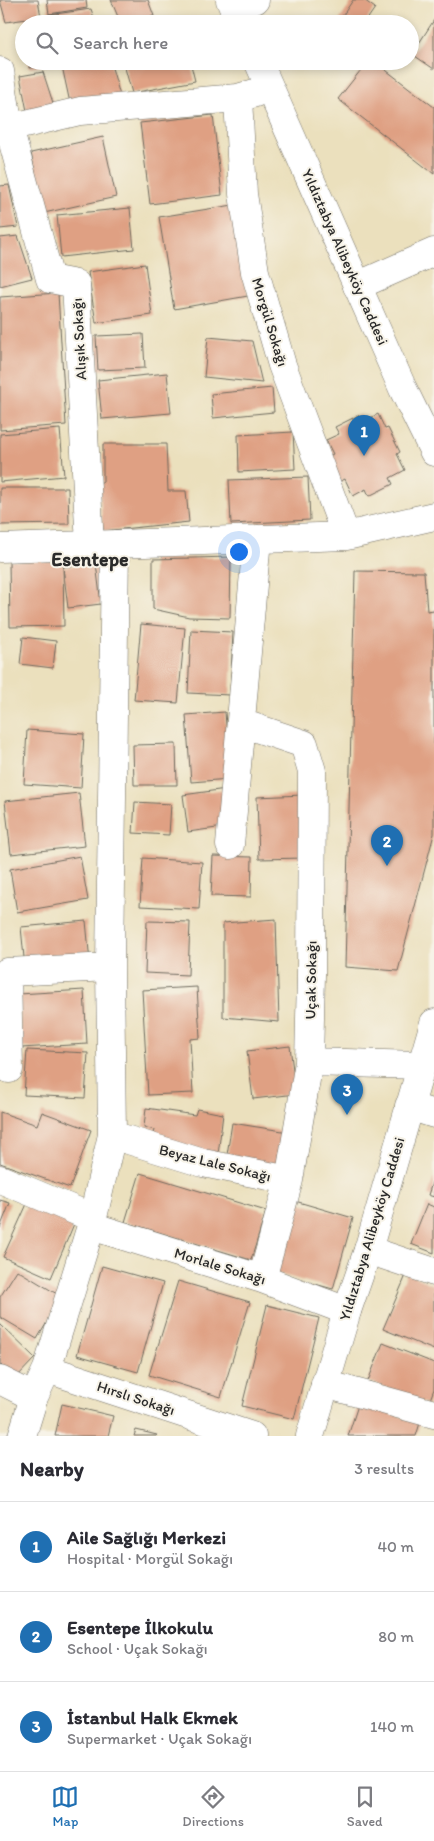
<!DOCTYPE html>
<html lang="en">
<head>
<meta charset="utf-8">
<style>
	:root { --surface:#fff; --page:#f2f2f3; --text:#2b2b33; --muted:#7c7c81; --line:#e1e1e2; --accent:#1f6fb2 }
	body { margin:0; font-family:Itim,sans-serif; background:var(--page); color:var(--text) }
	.you { position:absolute; left:238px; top:551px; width:18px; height:18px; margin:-12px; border:4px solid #fff; border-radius:50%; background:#1a73e8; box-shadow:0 0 0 8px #1a73e833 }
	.badge { display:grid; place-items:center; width:32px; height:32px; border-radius:50%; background:var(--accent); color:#fff; font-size:16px; font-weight:700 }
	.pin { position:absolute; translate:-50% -41px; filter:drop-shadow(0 1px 2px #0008) }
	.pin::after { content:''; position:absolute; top:26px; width:18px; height:15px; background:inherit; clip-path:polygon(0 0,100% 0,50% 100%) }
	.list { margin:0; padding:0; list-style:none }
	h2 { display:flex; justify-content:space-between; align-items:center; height:65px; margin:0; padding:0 20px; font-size:21px }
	h2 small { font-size:16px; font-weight:400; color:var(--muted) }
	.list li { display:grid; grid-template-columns:32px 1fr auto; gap:15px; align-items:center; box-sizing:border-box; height:90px; padding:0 20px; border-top:1px solid var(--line) }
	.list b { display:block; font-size:19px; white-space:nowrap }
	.list p { margin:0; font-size:16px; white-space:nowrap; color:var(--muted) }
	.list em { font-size:16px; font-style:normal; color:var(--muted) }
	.icon { flex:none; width:28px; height:28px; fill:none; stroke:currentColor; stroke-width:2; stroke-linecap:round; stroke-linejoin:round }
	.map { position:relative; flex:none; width:434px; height:1436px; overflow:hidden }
	.search { position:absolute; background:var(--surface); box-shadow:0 2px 8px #0003; left:15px; right:15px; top:15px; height:55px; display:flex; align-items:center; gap:12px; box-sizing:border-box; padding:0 18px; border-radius:28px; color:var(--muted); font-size:19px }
	.sheet { height:335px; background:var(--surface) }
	nav { display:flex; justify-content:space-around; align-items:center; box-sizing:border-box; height:70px; border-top:1px solid var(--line); background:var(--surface); font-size:14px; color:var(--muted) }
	nav a { display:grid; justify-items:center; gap:2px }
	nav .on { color:var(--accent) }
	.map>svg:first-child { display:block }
	.building { fill:#dfa083 }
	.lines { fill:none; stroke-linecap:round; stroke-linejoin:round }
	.street-casing { stroke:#6e6a5e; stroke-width:29 }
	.secondary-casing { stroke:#6e6a5e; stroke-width:29 }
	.street { stroke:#fff; stroke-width:28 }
	.secondary { stroke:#fff; stroke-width:28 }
	.labels { text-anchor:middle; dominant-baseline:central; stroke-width:4; stroke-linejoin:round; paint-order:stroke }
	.street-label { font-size:15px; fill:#2b2b2b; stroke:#f7f3e8 }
	.district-label { font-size:20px; font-weight:bold; fill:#2b2b2b; stroke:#f7f3e8 }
</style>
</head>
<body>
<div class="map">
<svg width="434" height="1436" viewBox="0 0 434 1436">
	<rect width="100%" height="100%" fill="#f7f3e8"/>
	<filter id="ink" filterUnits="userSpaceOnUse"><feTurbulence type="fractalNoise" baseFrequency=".02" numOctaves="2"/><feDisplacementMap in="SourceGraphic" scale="10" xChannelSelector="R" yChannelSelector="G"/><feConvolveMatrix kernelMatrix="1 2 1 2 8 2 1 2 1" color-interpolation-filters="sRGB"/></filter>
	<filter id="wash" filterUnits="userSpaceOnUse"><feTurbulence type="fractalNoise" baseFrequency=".0096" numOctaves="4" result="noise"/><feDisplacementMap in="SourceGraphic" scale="20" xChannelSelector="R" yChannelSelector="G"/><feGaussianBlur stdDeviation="1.12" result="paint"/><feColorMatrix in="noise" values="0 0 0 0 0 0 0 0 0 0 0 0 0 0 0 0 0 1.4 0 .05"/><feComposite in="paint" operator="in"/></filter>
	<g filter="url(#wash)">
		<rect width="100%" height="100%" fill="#ebe0bd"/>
		<g id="blocks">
			<!-- building -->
			<path class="building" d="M0,0H38L41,17L6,22Z
				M47,0H86L87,8L49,14Z
				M111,0H148L154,16L121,24Z
				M353,0H364L375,8L364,24H337Z
				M91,9L96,24H50L48,15Z
				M434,20V69L412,54Z
				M28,61H59L60,63L30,68Z
				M84,61H110L121,99L70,103L62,66Z
				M123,61H190L195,81L132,93Z
				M323,61H338L333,68Z
				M368,61H374L434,107V174L338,99Z
				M43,72L54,106L27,111L20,76Z
				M213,115L222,195L150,204L140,123Z
				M103,137L116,197L44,213L31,153Z
				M9,185L18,227L0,229V186Z
				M233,205L248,296L174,309L159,217Z
				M130,208L134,249L61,257L57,215Z
				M18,236L32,278L0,286V238Z
				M145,264L152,315L96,323L88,272Z
				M58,293L66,425L0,430V297Z
				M143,334L145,368L98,370L96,336Z
				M208,337L252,341L262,383L204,377Z
				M167,373L171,413L102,419L98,380Z
				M272,388L274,412L213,418L211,394Z
				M378,414L385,429L388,428L400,452L397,454L405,470L390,478L393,484L369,496L366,489L353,496L345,479L339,482L327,457L333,454L326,440L339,434L335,427L359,415L362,422Z
				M60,429L64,476L0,482V434Z
				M293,432L295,469L239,472L238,435Z
				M103,444H166L168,491H186L189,522L103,531L99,482H103Z
				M308,477L310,520L231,524L229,480Z
				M0,488H68L69,524L0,525Z
				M231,557L230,618L189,617L153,609V559Z
				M63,560L64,626L10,627L9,561Z
				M96,563L101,604L68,608L63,567Z
				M355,571L424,572L427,611L434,610V834L398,971L345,967Z
				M141,624L185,628L178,703L134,700Z
				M191,630L233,632L230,695L188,693Z
				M23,637L56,641L53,668L20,664Z
				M225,712L230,779L191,782L186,715Z
				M27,730L84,734L81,788L24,784Z
				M176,744L177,785H134L133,745Z
				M226,789L231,826L188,832L183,795Z
				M79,793L85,846L11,854L5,801Z
				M303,795L305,858L259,859L257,797Z
				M135,802L171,804L169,835L133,833Z
				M80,856L88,900L17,912L10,869Z
				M213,856L252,857L251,897L211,896Z
				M143,858L202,862L199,909L140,906Z
				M276,919L279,1022L223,1017V923Z
				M86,921L90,962L25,968L21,927Z
				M147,921L190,922L188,975L145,973Z
				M197,987L200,1038L190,1039L193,1093L148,1095L142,990Z
				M84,990L87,1044L21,1048L19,994Z
				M290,1046L296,1094L253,1099L247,1051Z
				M27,1050L88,1053L85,1098L24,1095Z
				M146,1108L195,1115L197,1109L223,1114L217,1163L151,1143L154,1130L144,1127Z
				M0,1112L37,1125L42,1112L91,1130L70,1188L0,1163Z
				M232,1123L289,1132L283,1170L226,1161Z
				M140,1173L266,1211L251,1260L125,1222Z
				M434,1177V1197L428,1195Z
				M0,1200L10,1203L0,1228Z
				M295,1201L353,1218L333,1289L275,1273Z
				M27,1204L74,1224L51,1278L3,1257Z
				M427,1204L434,1207V1253L411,1244Z
				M102,1266L163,1283L138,1372L77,1355Z
				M17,1270L62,1297L37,1339L0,1317V1297Z
				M407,1273L434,1285V1350L383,1329Z
				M178,1281L250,1302L221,1397L149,1375Z
				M267,1305L319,1318L294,1419L242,1406Z
				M0,1324L35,1358L15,1379L0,1364Z
				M383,1343L434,1363V1389L428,1405L368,1381Z
				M359,1402L420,1423L416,1436H348Z
				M62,1404L113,1416L108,1436H55Z
				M136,1430L157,1435L156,1436H134Z"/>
		</g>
	</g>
	<g filter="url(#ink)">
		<use href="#blocks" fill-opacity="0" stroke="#6e6a5e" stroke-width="1"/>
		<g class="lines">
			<!-- street casing -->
			<g class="street-casing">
				<path id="street" d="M234,9L255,0
					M0,71L9,128L50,279L76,284L90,545
					M238,98L243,194L255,272L282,365L346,536
					M0,130L80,111L238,98L255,93
					M357,286L434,252
					M0,548L346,536L434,516
					M241,723L304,744L312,771L311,975L309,1062L289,1180L262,1279
					M230,845L257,539
					M309,1062L421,1065
					M9,1069L7,972L110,967
					M409,1106L434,1114
					M112,1135L203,1163L289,1180
					M0,1179L93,1218
					M91,1226L262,1279L347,1311
					M368,1250L434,1272
					M47,1369L252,1436
					M0,1380L34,1397
					M325,1384L434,1414
					M22,1436L34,1397L47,1369L91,1226L112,1135L110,967L115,544"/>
			</g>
			<!-- secondary casing -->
			<g class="secondary-casing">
				<path id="secondary" d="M230,0L240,24
					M258,61L403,389L434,452
					M310,1436L347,1311L368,1250L434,1023"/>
			</g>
			<!-- street -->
			<use href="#street" class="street"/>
			<!-- secondary -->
			<use href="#secondary" class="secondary"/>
		</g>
	</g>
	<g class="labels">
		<!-- street labels -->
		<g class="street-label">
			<text transform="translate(345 257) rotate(66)">Yıldıztabya Alibeyköy Caddesi</text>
			<text transform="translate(270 322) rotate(73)">Morgül Sokağı</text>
			<text transform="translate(79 339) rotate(-93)">Alışık Sokağı</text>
			<text transform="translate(311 980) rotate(-89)">Uçak Sokağı</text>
			<text transform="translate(215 1163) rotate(14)">Beyaz Lale Sokağı</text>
			<text transform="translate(372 1229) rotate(-73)">Yıldıztabya Alibeyköy Caddesi</text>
			<text transform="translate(220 1266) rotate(17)">Morlale Sokağı</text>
			<text transform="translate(136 1398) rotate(18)">Hırslı Sokağı</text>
		</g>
		<!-- district labels -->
		<g class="district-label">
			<text x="90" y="559">Esentepe</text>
		</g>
	</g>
</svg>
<div class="you"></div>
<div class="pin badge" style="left:364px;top:456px">1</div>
<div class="pin badge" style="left:387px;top:866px">2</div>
<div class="pin badge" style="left:347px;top:1115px">3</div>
<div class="search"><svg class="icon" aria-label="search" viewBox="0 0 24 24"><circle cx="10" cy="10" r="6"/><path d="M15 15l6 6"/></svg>Search here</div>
</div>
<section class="sheet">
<h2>Nearby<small>3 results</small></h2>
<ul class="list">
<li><span class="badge">1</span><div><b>Aile Sağlığı Merkezi</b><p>Hospital · Morgül Sokağı</p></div><em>40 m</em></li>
<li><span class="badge">2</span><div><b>Esentepe İlkokulu</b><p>School · Uçak Sokağı</p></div><em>80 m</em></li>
<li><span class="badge">3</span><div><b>İstanbul Halk Ekmek</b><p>Supermarket · Uçak Sokağı</p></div><em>140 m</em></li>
</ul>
</section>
<nav>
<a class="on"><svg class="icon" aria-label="map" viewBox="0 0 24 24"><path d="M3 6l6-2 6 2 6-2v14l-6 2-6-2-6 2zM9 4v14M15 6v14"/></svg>Map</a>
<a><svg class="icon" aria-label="directions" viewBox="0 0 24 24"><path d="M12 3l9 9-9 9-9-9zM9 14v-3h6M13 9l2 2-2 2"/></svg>Directions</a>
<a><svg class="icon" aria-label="saved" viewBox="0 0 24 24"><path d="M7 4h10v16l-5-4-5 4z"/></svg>Saved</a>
</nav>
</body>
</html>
